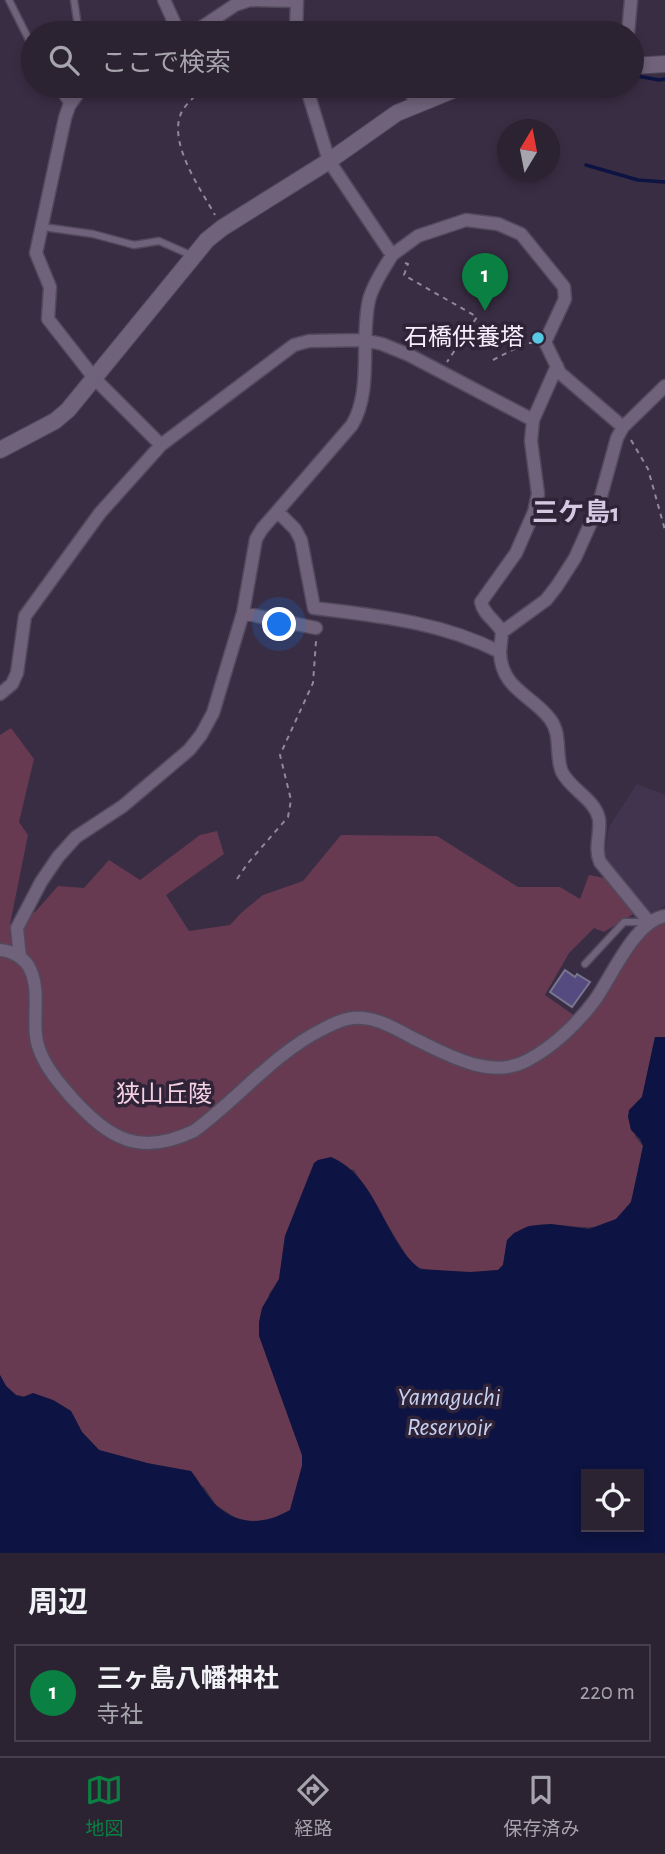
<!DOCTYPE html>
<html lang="ja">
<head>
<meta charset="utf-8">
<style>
	:root { --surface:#2b2232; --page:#372f3e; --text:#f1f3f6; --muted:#a6a4ac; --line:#473f4d; --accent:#0b8043 }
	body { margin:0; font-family:"Alegreya Sans","Noto Sans JP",sans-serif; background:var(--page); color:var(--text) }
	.controls { position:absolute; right:21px; bottom:21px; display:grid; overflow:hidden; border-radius:0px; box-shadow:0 4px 10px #0003 }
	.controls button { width:63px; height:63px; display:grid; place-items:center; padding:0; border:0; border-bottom:2px solid var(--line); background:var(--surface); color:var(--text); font:35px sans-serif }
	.compass { position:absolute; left:497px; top:119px; width:63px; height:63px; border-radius:50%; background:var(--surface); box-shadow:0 4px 10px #0003; rotate:10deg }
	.you { position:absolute; left:280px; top:625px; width:24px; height:24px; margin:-18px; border:5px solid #fff; border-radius:50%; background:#1a73e8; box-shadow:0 0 0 10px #1a73e833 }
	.badge { display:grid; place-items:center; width:46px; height:46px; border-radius:50%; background:var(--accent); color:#fff; font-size:23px; font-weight:700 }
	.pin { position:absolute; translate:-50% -58px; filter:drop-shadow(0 2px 4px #0008) }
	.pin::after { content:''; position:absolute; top:37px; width:24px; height:21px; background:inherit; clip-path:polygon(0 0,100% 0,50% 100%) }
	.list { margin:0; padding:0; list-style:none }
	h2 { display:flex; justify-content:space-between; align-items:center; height:91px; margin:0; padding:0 28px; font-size:30px }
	h2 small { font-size:23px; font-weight:400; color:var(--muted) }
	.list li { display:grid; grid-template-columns:46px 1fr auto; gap:21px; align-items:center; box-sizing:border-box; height:98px; margin:0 14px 14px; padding:0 14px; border:2px solid var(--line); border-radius:0px }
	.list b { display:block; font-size:26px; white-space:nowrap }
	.list p { margin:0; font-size:23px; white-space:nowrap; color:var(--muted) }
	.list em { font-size:23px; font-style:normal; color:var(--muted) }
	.icon { flex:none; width:38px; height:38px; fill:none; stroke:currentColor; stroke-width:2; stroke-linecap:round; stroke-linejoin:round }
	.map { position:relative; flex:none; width:665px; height:1553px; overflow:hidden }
	.search { position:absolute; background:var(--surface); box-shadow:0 4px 10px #0003; left:21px; right:21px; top:21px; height:77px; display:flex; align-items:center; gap:18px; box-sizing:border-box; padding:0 24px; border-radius:38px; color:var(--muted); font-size:26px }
	.sheet { height:203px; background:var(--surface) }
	nav { display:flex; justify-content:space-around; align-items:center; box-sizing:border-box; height:98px; border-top:2px solid var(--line); background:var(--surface); font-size:19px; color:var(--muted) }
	nav a { display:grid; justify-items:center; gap:4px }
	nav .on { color:var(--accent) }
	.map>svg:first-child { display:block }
	.built { fill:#42334f }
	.green { fill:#673a52 }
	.water { fill:#0d1342; fill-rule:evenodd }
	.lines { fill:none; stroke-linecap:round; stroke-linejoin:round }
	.stream { stroke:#0d1342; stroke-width:3.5 }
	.building { fill:#554b81; stroke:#78758f; stroke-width:2 }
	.service-casing { stroke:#53495c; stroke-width:9 }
	.minor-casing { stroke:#53495c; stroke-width:15 }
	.tertiary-casing { stroke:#53495c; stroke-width:18 }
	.path { stroke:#92889a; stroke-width:2; stroke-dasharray:5 5; stroke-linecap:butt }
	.service { stroke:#6f627a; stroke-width:6 }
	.minor { stroke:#6f627a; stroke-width:12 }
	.tertiary { stroke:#6f627a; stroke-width:16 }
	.poi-dot { fill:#57c9e2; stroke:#2f2338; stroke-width:2.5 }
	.labels { text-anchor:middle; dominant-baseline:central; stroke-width:7; stroke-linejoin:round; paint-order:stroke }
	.poi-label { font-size:24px; fill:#f6eefc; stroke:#2f2338; text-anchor:end }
	.park-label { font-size:24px; fill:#f4d0e2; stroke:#2f2338 }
	.neighbourhood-label { font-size:26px; font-weight:bold; fill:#d6c7e3; stroke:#2f2338 }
	.water-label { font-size:26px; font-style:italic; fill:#c7d1f2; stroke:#2f2338 }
</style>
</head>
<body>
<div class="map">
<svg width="665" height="1553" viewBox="0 0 665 1553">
	<rect width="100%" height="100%" fill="#392d43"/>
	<!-- built -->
	<path class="built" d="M637,784L665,795V906L646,916L604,858L609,827Z"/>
	<!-- green -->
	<path class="green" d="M11,728L34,759L19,822L28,835L10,924L35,912L58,886L84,888L109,860L140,880L200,835L217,831L224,854L166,895L189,931L230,925L241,913L263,895L303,881L341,835L437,836L518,887H560L580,899L589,875L610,879L635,913L604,932L594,928L569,953L545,995L575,1016L641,936L655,927V914L665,911V1037H655L642,1097L635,1104V1136L643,1146C640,1164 639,1183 632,1199C612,1247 565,1217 530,1226C521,1228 514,1234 507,1240L503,1265L498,1270C475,1273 430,1277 411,1263L354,1170L314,1164L285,1236L279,1279L269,1294L266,1354L302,1455V1466L290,1510L270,1520L249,1522L236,1518L216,1505L204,1487L147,1463L99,1450L82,1432L71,1411L53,1400L16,1395L6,1386L0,1375V735Z"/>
	<!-- water -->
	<path class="water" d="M655,1037H665V1553H0V1375L6,1386L16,1395L23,1397L33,1393L53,1400L71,1411L82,1432L99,1450L147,1463L191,1471C199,1481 208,1498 218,1507C240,1526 266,1524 290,1510L302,1466V1455L259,1336V1322L262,1308L279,1279L285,1236L314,1163L318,1160L331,1157C378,1177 383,1239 420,1269L470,1272L498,1270L503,1265L507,1240L514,1233L529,1226L551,1224L589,1229L616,1219L631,1202L643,1146L640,1139L631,1130L628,1117L629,1110L642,1097ZM586,1474H639V1527H586Z"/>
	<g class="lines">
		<!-- stream -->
		<path class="stream" d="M632,75L659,80L665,79
			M586,165L638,180L665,182"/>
	</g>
	<!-- building -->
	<path class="building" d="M565,970L575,977L577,974L590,982L572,1007L550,992Z"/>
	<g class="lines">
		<!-- service casing -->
		<g class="service-casing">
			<path id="service" d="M9,0L33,48
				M74,0L79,33
				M56,86L69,106
				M43,227L93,234L134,245L159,241L193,256
				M585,964L624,922H647"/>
		</g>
		<!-- minor casing -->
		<g class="minor-casing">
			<path id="minor" d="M164,0L179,33
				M193,33L235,5L250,0L297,1
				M296,33L297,0
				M628,33L631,0
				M83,86L69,106L65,118L36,253L50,287L48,319L95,379L161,445L294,345L309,341L364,340L382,344L409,355L533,420L557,366
				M306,86L329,161L392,255L418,236L466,220L498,224L521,234L564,287L565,299L545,342L560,373L623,427
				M409,86L416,105
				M278,512L295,529L301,540L314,608C379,616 441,622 500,652C501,689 532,695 550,719C562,734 555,756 562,772C571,790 595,799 599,819C601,834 594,848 600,862L649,922
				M243,613L316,628
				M502,632C496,621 483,614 481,602L516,553L534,512L538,494L531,441L533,420
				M500,652L502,632L546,600L557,586L575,558L598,507L617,438L623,427L665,386
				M0,694L12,684L17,673L25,616L100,513L161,445
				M0,950C12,951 25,958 30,969C42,994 30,1025 39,1049C46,1068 59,1083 72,1098C110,1139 139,1157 194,1131C239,1098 273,1054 323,1029C332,1024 343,1019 353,1018C375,1016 394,1028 413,1038C446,1054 491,1081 528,1060C553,1047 579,1022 595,1000C612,976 635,921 665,916
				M20,957L17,928L41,882L58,857L76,837L123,806L189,750L201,735L213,713L243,613L256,539L262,529L352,425C373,390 360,339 369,300C373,284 384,269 392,255"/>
		</g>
		<!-- tertiary casing -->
		<g class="tertiary-casing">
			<path id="tertiary" d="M632,66L665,64
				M0,450L55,421L68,410L207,240L222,228L329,161L397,113L463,86"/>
		</g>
		<!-- path -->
		<path class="path" d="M191,86L193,98C188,103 182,109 180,116C170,146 201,190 215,215
			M405,263L408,264L404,275L477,317L447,362
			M493,360L526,343H534
			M631,440L648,469L665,530
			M237,879L248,863L288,817L291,800L280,755L313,683L316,641"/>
		<!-- service -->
		<use href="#service" class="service"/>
		<!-- minor -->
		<use href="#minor" class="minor"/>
		<!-- tertiary -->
		<use href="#tertiary" class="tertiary"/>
	</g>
	<!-- markers -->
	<circle class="poi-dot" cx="538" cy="338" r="7"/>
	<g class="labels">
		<!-- poi labels -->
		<g class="poi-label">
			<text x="524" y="338">石橋供養塔</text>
		</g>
		<!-- park labels -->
		<g class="park-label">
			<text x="164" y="1095">狭山丘陵</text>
		</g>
		<!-- neighbourhood labels -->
		<g class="neighbourhood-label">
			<text x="576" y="513">三ケ島1</text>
		</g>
		<!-- water labels -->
		<g class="water-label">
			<text x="449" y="1397">Yamaguchi<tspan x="449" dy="30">Reservoir</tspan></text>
		</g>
	</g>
</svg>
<div class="controls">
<button><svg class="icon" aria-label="locate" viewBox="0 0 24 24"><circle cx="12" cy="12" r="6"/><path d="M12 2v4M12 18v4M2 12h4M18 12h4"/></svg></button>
</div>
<svg class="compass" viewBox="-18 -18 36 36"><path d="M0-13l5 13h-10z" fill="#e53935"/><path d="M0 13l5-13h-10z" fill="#a6a4ac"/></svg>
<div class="you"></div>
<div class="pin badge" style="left:485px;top:311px">1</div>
<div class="search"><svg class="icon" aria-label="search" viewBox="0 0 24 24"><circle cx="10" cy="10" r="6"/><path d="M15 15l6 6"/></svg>ここで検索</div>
</div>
<section class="sheet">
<h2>周辺<small></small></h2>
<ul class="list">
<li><span class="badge">1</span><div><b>三ヶ島八幡神社</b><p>寺社</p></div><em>220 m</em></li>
</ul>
</section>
<nav>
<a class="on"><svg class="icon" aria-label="map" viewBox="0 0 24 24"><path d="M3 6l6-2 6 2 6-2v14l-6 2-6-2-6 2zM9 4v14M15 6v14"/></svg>地図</a>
<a><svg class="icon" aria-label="directions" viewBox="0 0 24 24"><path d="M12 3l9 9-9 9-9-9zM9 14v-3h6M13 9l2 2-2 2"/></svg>経路</a>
<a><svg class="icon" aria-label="saved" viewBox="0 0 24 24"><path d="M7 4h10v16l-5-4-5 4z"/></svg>保存済み</a>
</nav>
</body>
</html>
